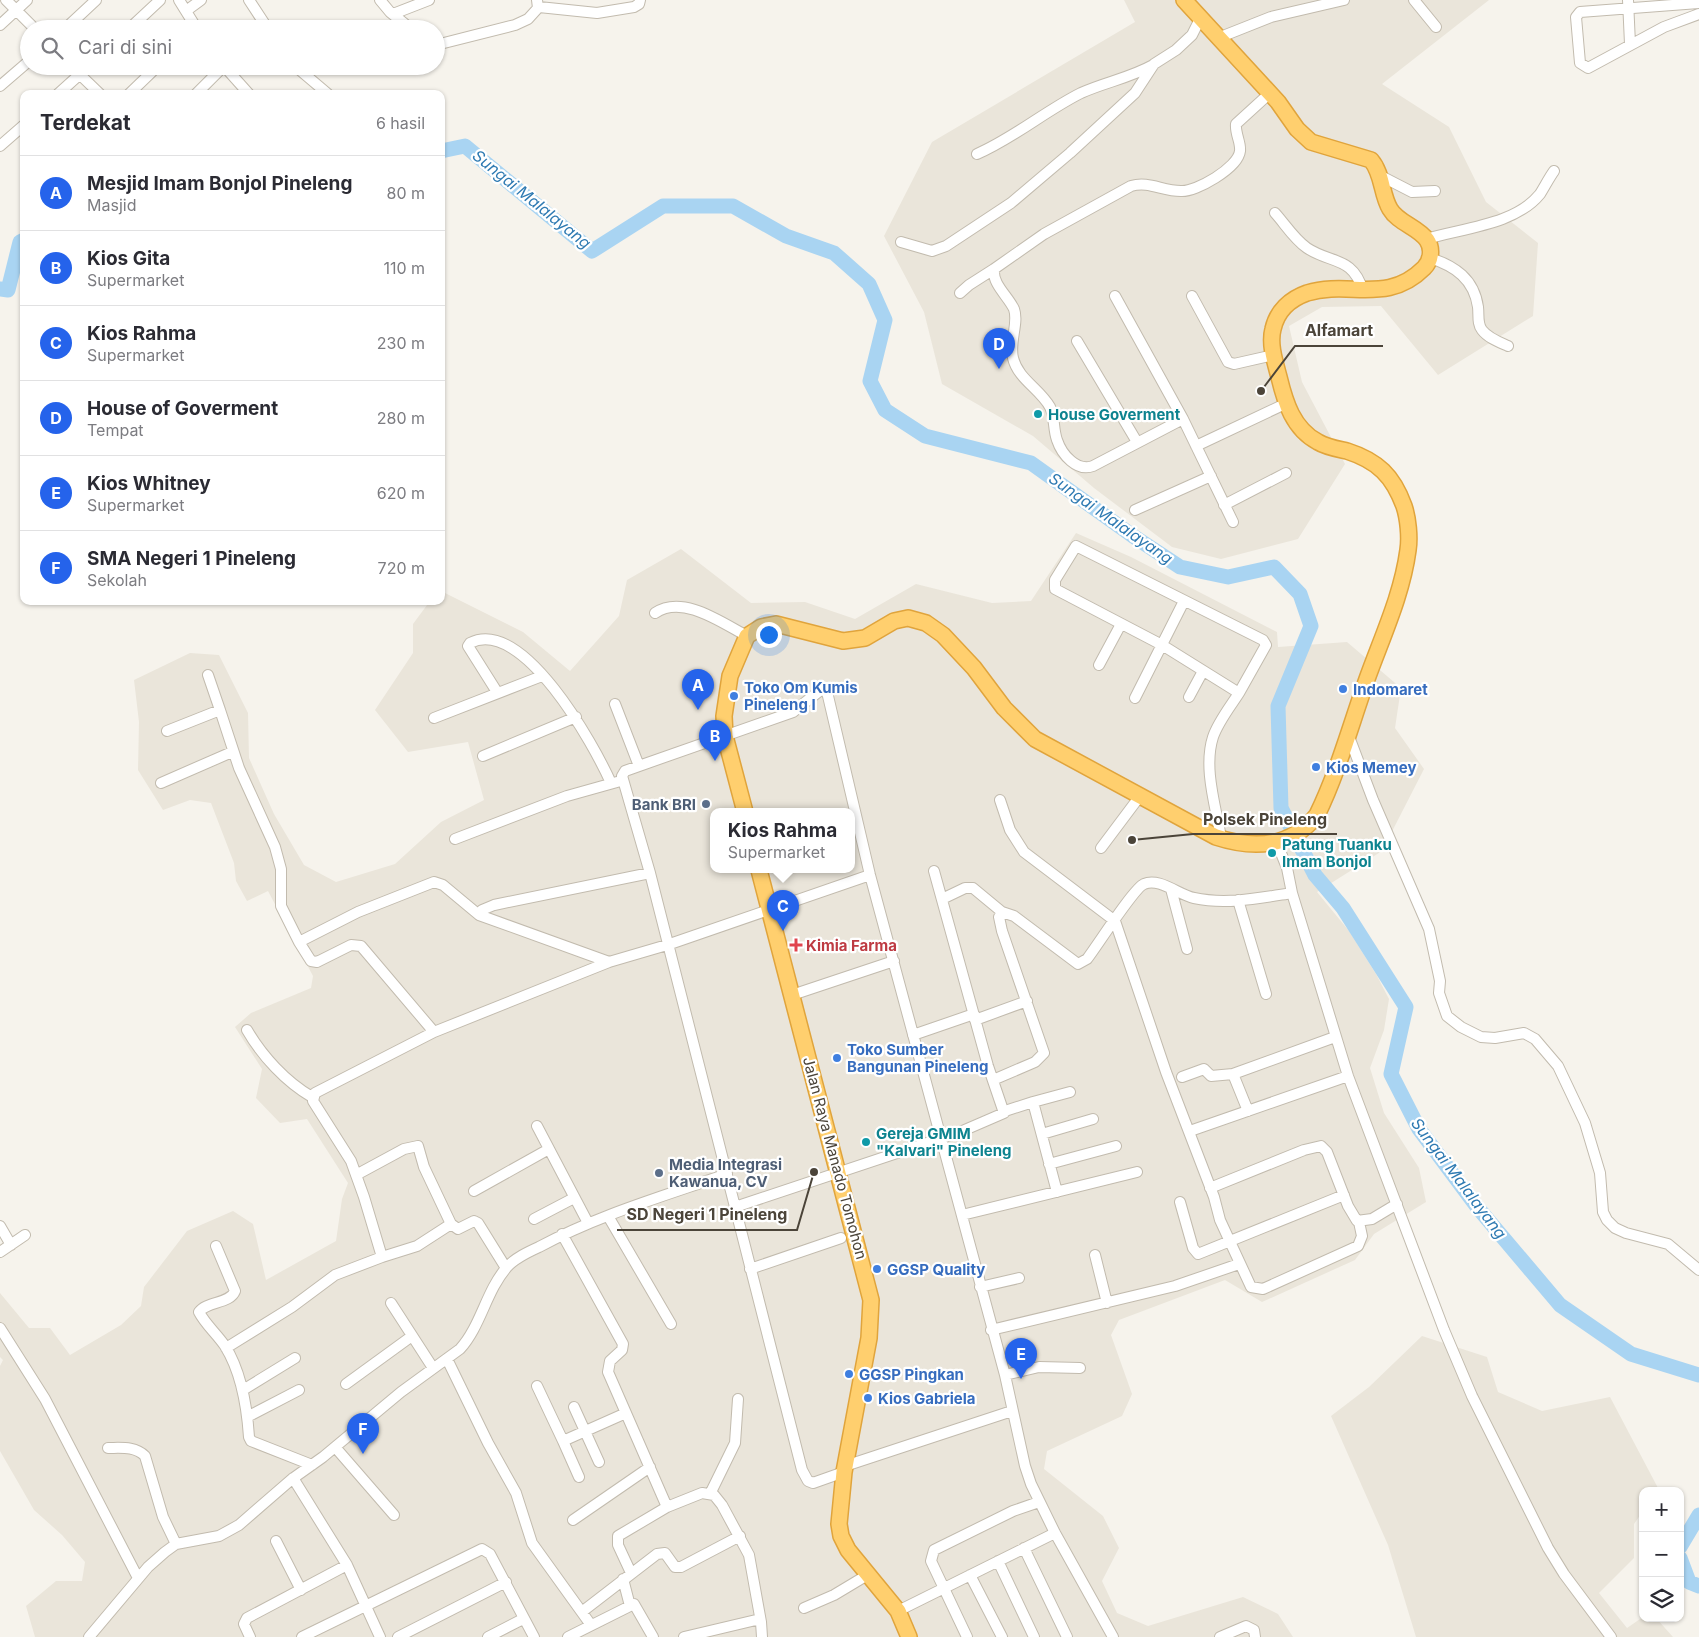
<!DOCTYPE html>
<html lang="id">
<head>
<meta charset="utf-8">
<style>
	:root { --surface:#fff; --page:#f2f2f3; --text:#2b2b33; --muted:#7c7c81; --line:#e1e1e2; --accent:#2563eb }
	body { margin:0; font-family:Inter,sans-serif; background:var(--page); color:var(--text) }
	.controls { position:absolute; right:15px; bottom:15px; display:grid; overflow:hidden; border-radius:10px; box-shadow:0 1px 4px #0004 }
	.controls button { width:45px; height:45px; display:grid; place-items:center; padding:0; border:0; border-bottom:1px solid var(--line); background:var(--surface); color:var(--text); font:25px sans-serif }
	.you { position:absolute; left:768px; top:634px; width:18px; height:18px; margin:-12px; border:4px solid #fff; border-radius:50%; background:#1a73e8; box-shadow:0 0 0 8px #1a73e833 }
	.badge { display:grid; place-items:center; width:32px; height:32px; border-radius:50%; background:var(--accent); color:#fff; font-size:16px; font-weight:700 }
	.pin { position:absolute; translate:-50% -41px; filter:drop-shadow(0 1px 2px #0008) }
	.pin::after { content:''; position:absolute; top:26px; width:18px; height:15px; background:inherit; clip-path:polygon(0 0,100% 0,50% 100%) }
	.popup { position:absolute; left:710px; top:808px; width:145px; height:65px; box-sizing:border-box; display:grid; place-content:center; border-radius:10px; background:var(--surface); filter:drop-shadow(0 1px 4px #0005); font-size:16px; white-space:nowrap; color:var(--muted) }
	.popup b { font-size:19px; color:var(--text) }
	.popup::after { content:''; position:absolute; left:50%; top:100%; margin-left:-10px; border:10px solid transparent; border-top-color:var(--surface) }
	.list { margin:0; padding:0; list-style:none }
	h2 { display:flex; justify-content:space-between; align-items:center; height:65px; margin:0; padding:0 20px; font-size:21px }
	h2 small { font-size:16px; font-weight:400; color:var(--muted) }
	.list li { display:grid; grid-template-columns:32px 1fr auto; gap:15px; align-items:center; box-sizing:border-box; height:75px; padding:0 20px; border-top:1px solid var(--line) }
	.list b { display:block; font-size:19px; white-space:nowrap }
	.list p { margin:0; font-size:16px; white-space:nowrap; color:var(--muted) }
	.list em { font-size:16px; font-style:normal; color:var(--muted) }
	.icon { flex:none; width:28px; height:28px; fill:none; stroke:currentColor; stroke-width:2; stroke-linecap:round; stroke-linejoin:round }
	.map { position:relative; flex:none; width:1699px; height:1637px; overflow:hidden }
	.search { position:absolute; background:var(--surface); box-shadow:0 1px 4px #0004; left:20px; top:20px; width:425px; height:55px; display:flex; align-items:center; gap:12px; box-sizing:border-box; padding:0 18px; border-radius:28px; color:var(--muted); font-size:19px }
	.panel { position:absolute; background:var(--surface); box-shadow:0 1px 4px #0004; left:20px; top:90px; width:425px; height:515px; border-radius:10px }
	.map>svg:first-child { display:block }
	.residential { fill:#eae5da; fill-rule:evenodd }
	.lines { fill:none; stroke-linecap:round; stroke-linejoin:round }
	.river { stroke:#a9d4f2; stroke-width:15 }
	.minor-casing { stroke:#c2bbae; stroke-width:12 }
	.highway-casing { stroke:#e0a43c; stroke-width:18 }
	.minor { stroke:#fff; stroke-width:10 }
	.highway { stroke:#ffcf6e; stroke-width:15 }
	.culture-dot { fill:#0f9aa8; stroke:#fff; stroke-width:2 }
	.shop-dot { fill:#3f7fe0; stroke:#fff; stroke-width:2 }
	.service-dot { fill:#5c6f8a; stroke:#fff; stroke-width:2 }
	.health-dot { fill:#e0444e; stroke:#fff; stroke-width:2 }
	.labels { text-anchor:middle; dominant-baseline:central; stroke-width:4.5; stroke-linejoin:round; paint-order:stroke }
	.culture-label { font-size:15px; font-weight:bold; fill:#0d838f; stroke:#fff; text-anchor:start }
	.shop-label { font-size:15px; font-weight:bold; fill:#366cbe; stroke:#fff; text-anchor:start }
	.service-label { font-size:15px; font-weight:bold; fill:#4e5e75; stroke:#fff; text-anchor:end }
	.health-label { font-size:15px; font-weight:bold; fill:#be3a42; stroke:#fff; text-anchor:start }
	.street-label { font-size:15px; fill:#4b4439; stroke:#fff }
	.water-label { font-size:16px; font-style:italic; fill:#2e7ab2; stroke:#fff }
	.leader { fill:none; stroke:#4b4439; stroke-width:2 }
	.callout-dot { fill:#4b4439; stroke:#fff; stroke-width:2 }
	.callout-label { font-size:16px; text-anchor:middle; font-weight:bold; fill:#4b4439; stroke:#fff; stroke-width:4.5; stroke-linejoin:round; paint-order:stroke }
</style>
</head>
<body>
<div class="map">
<svg width="1699" height="1637" viewBox="0 0 1699 1637">
	<rect width="100%" height="100%" fill="#f6f3ec"/>
	<!-- residential -->
	<path class="residential" d="M1124,0H1489L1382,84L1449,127L1486,202L1538,243L1533,316L1438,375L1381,306L1322,307L1289,326L1302,382L1345,464L1298,539L1221,559L1172,547L1094,488L1033,436L942,384L924,312L884,236L932,142L1135,22Z
		M1076,533L1131,557L1277,632L1278,647L1347,642L1401,688L1395,728L1424,769L1382,851L1317,892L1349,931L1376,974L1389,999L1384,1030L1370,1068L1384,1113L1419,1168L1426,1202L1374,1234L1355,1260L1262,1302L1225,1280L1119,1320L1111,1335L1132,1394L1122,1416L1047,1451L1044,1469L1103,1516L1119,1548L1102,1581L1117,1613L1148,1626L1243,1597L1278,1614L1293,1637H35L26,1606L56,1581H82L85,1562L62,1535L34,1510L0,1451V1366L3,1360L0,1357V1293L29,1328H50L70,1355L121,1325L141,1306L144,1287L187,1231L233,1211L253,1224L266,1280L336,1241L342,1199L348,1183L307,1119L280,1123L256,1098L262,1069L235,1027L251,1013L311,988L313,976L268,891L247,901L236,881L234,863L211,803L190,800L163,810L138,770L139,722L134,680L190,653L219,655L248,713L249,758L274,814L304,865L336,882L395,864L441,822L484,800L468,742L408,752L375,710L413,653V624L430,601H441V591L523,632L570,671L619,616L627,580L681,549L751,603L805,602L855,619L916,584L992,603L1031,601ZM714,812H852V870H714Z
		M1422,1336L1487,1357L1498,1392L1542,1411L1610,1397L1658,1488L1656,1491H1643V1511L1634,1524V1558L1599,1593L1627,1628L1643,1617L1656,1618L1673,1637H1416L1388,1545L1331,1416L1369,1387Z"/>
	<g class="lines">
		<!-- river -->
		<path class="river" d="M441,151L465,146L592,251L663,206H733L786,236L834,253L869,284L885,320L870,381L885,410L925,436L1031,463L1133,536L1180,567L1228,577L1274,567L1300,594L1311,626L1278,706L1281,808L1315,875L1343,908L1406,1007L1391,1074L1419,1129L1478,1208L1560,1305L1631,1354L1699,1375
			M0,289L8,290L20,242L24,240
			M1680,1547L1699,1515
			M1680,1558L1689,1582L1699,1586"/>
		<!-- minor casing -->
		<g class="minor-casing">
			<path id="minor" d="M6,0L35,29
				M179,0L197,29
				M249,0L268,29
				M380,0L390,12L411,29
				M1414,0L1436,27
				M1628,0L1630,44
				M1699,3L1580,12L1576,17L1580,63L1588,68L1664,27L1699,14
				M539,7L597,13L634,7L639,4L640,0
				M186,11L201,0
				M393,14L429,0
				M0,25L27,0
				M65,29L96,0
				M129,29L160,0
				M1218,38L1271,17L1344,0
				M436,45L515,25L528,19L538,8L537,0
				M71,66L100,94
				M295,66L328,94
				M0,86L29,61
				M58,94L89,66
				M129,94L158,66
				M196,94L224,66L249,94
				M0,146L24,125
				M977,154C1014,138 1045,111 1081,93C1105,82 1130,78 1153,65
				M1379,175L1412,192L1435,191
				M1275,213C1285,224 1294,239 1307,248C1331,264 1353,256 1363,291
				M1426,239C1462,228 1515,225 1540,194C1545,186 1549,178 1554,171
				M901,242L932,251L946,246L1011,203L1070,153L1135,93L1154,64L1176,50L1192,35L1200,19
				M1430,258C1455,266 1474,279 1478,307C1479,315 1477,324 1482,330C1488,338 1499,342 1508,346
				M960,293L969,285L994,269
				M1115,296L1183,419L1233,522
				M1192,296L1228,362L1234,364L1274,355
				M1077,341L1137,442
				M1183,419L1093,466C1077,472 1062,455 1057,440C1053,429 1055,417 1050,407C1040,389 1018,379 1013,358C1009,342 1019,323 1014,309C1008,296 992,284 994,269L1044,234L1131,186C1149,181 1162,191 1181,191C1196,192 1238,168 1240,151C1241,142 1235,134 1236,124L1270,93
				M1196,446L1285,404
				M1224,505L1286,473
				M1135,510L1211,476
				M655,613C683,594 722,623 747,636
				M1099,665L1121,624
				M208,675L220,710
				M497,692L468,646L470,643C523,616 594,745 611,783
				M1189,697L1203,671
				M1135,698L1184,601
				M615,704L639,766
				M434,718L542,676
				M167,731L220,710L239,768L275,847L281,869V906L299,942L311,961L317,962L351,945L361,946L434,1032
				M1348,734L1373,800L1429,929L1440,981L1439,993L1447,1016L1461,1027L1481,1037L1495,1038L1524,1033L1535,1039L1558,1066L1585,1123L1600,1173L1603,1212L1607,1220L1615,1228L1626,1233L1668,1244L1699,1270
				M483,756L576,717
				M161,783L232,752
				M1000,800L1010,830L1024,852L1115,921L1166,1072L1214,1197L1220,1220L1251,1287L1263,1289L1358,1246L1362,1236L1359,1222
				M1221,838C1216,807 1203,768 1213,737C1218,722 1230,707 1239,693L1162,645L1055,589V580L1076,546L1263,640L1266,645L1239,693
				M455,839L567,796L617,782
				M1277,843L1287,868L1292,893L1348,1076L1444,1330L1472,1396L1548,1548L1564,1574L1611,1637
				M1101,848L1140,796
				M1171,889L1187,949
				M942,899L965,888H973L1002,912
				M1238,900L1266,994
				M299,942L358,912L434,882L443,885L479,915
				M609,962L479,915L482,910L494,905L650,873
				M792,995L894,961
				M975,1020L1027,1001
				M247,1030C262,1056 286,1082 312,1097
				M913,1035L974,1014
				M1233,1074L1248,1111
				M1182,1077L1204,1069L1211,1076L1233,1074L1335,1037
				M993,1080L1035,1062L1044,1053L1002,931L999,917L1002,912L1014,916L1078,964L1087,959C1097,946 1134,888 1144,884C1159,877 1179,895 1194,898C1226,905 1260,898 1292,893
				M1005,1111L1033,1102
				M537,1126L588,1223
				M1190,1131L1348,1076
				M1042,1134L1093,1119
				M1049,1164L1116,1146
				M356,1175L404,1149L418,1146L424,1167L451,1224
				M1210,1188L1304,1150L1321,1146L1327,1152L1348,1206L1357,1221L1372,1219L1397,1204
				M474,1191L549,1149
				M1057,1192L1033,1102L1070,1092
				M1180,1202L1193,1248L1198,1254L1344,1195
				M735,1207L960,1132L1004,1113L988,1066L934,871
				M962,1215L1137,1172
				M608,1216L671,1324
				M534,1219L574,1198
				M0,1226L11,1245
				M562,1234L623,1344L622,1350L610,1361L608,1372L667,1507L702,1493L714,1495L722,1505L749,1555L761,1622
				M216,1246L235,1291C230,1304 207,1301 199,1312C205,1324 217,1334 225,1346C242,1373 247,1407 249,1437L251,1441L312,1465
				M0,1252L25,1235
				M1095,1255L1107,1303
				M506,1268L478,1223L474,1221L458,1229L451,1224L417,1246L382,1257L364,1197L351,1161L313,1101L315,1093L434,1032L609,962L667,945L870,875
				M750,1269L841,1238
				M980,1287L1019,1278
				M391,1303L433,1368
				M0,1328L45,1399L138,1578
				M991,1330L1175,1286L1239,1264
				M226,1348L292,1307L335,1275L382,1257
				M447,1359L488,1443L516,1493L532,1543L591,1625
				M1005,1375L1039,1367L1080,1368
				M346,1384L412,1336
				M537,1386L563,1441L626,1413
				M243,1390L295,1358
				M574,1407L599,1462
				M247,1417L299,1390
				M563,1441L579,1477
				M335,1447L394,1515
				M108,1448C121,1448 135,1446 145,1456L163,1517L176,1544
				M845,1466L1012,1411
				M844,1472L813,1483L808,1481L802,1470L650,873L622,776L625,771L639,766L793,712L822,689L826,691L828,696L870,875L1005,1375L1025,1466L1031,1484L1055,1533L1113,1637
				M293,1478L347,1565L380,1637
				M710,1494L735,1443L738,1399
				M573,1520L650,1467
				M276,1541L301,1590
				M1024,1548L1067,1637
				M998,1561L1034,1637
				M631,1573L618,1545V1536L667,1507
				M970,1575L1002,1637
				M623,1579L630,1606
				M804,1608L834,1595L869,1574
				M583,1611L657,1554L665,1553L675,1567H681L740,1536
				M898,1611L1055,1533
				M89,1637L148,1567L165,1552L176,1544L219,1536L239,1525L292,1479L323,1457L401,1392L460,1349C481,1326 486,1291 507,1267C515,1258 528,1252 539,1247C598,1215 664,1196 727,1174
				M250,1637L244,1624L247,1618L347,1565
				M302,1637L482,1549L490,1554L534,1637
				M398,1637L506,1582
				M488,1637L523,1619
				M568,1637L634,1604L653,1637
				M684,1637L756,1620L761,1622L762,1637
				M967,1637L931,1561L934,1550L1013,1511L1039,1502
				M1220,1637L1246,1626L1254,1630L1255,1637"/>
		</g>
		<!-- highway casing -->
		<g class="highway-casing">
			<path id="highway" d="M745,812L725,736L724,716L730,676L747,636L761,627L776,624L843,641L865,638L894,621L908,618L926,623L943,635L974,668L1004,708L1035,739L1216,837C1253,849 1291,848 1317,815C1338,772 1351,724 1367,679C1382,637 1402,595 1408,550C1410,537 1408,518 1404,506C1393,476 1378,461 1347,451C1338,449 1326,447 1318,442C1293,429 1285,402 1279,377C1275,362 1269,344 1273,329C1277,311 1290,299 1307,293C1350,280 1387,305 1424,268C1431,261 1433,249 1427,240C1418,227 1398,223 1390,209C1381,194 1383,174 1371,160L1311,142L1297,129L1278,102L1184,0
				M759,870L871,1300L869,1338L844,1472L839,1524L841,1536L848,1550L898,1611L909,1637"/>
		</g>
		<!-- minor -->
		<use href="#minor" class="minor"/>
		<!-- highway -->
		<use href="#highway" class="highway"/>
	</g>
	<!-- markers -->
	<g class="culture-dot">
		<circle cx="1038" cy="414" r="5"/>
		<circle cx="1272" cy="853" r="5"/>
		<circle cx="866" cy="1142" r="5"/>
	</g>
	<g class="shop-dot">
		<circle cx="1343" cy="689" r="5"/>
		<circle cx="734" cy="696" r="5"/>
		<circle cx="1316" cy="767" r="5"/>
		<circle cx="837" cy="1058" r="5"/>
		<circle cx="877" cy="1269" r="5"/>
		<circle cx="849" cy="1374" r="5"/>
		<circle cx="868" cy="1398" r="5"/>
	</g>
	<g class="service-dot">
		<circle cx="706" cy="804" r="5"/>
		<circle cx="659" cy="1173" r="5"/>
	</g>
	<path class="health-dot" d="M793.5 937.5h5v5h5v5h-5v5h-5v-5h-5v-5h5z"/>
	<g class="labels">
		<!-- culture labels -->
		<g class="culture-label">
			<text x="1048" y="414">House Goverment</text>
			<text x="1282" y="844">Patung Tuanku<tspan x="1282" dy="17">Imam Bonjol</tspan></text>
			<text x="876" y="1133">Gereja GMIM<tspan x="876" dy="17">"Kalvari" Pineleng</tspan></text>
		</g>
		<!-- shop labels -->
		<g class="shop-label">
			<text x="744" y="687">Toko Om Kumis<tspan x="744" dy="17">Pineleng I</tspan></text>
			<text x="1353" y="689">Indomaret</text>
			<text x="1326" y="767">Kios Memey</text>
			<text x="847" y="1049">Toko Sumber<tspan x="847" dy="17">Bangunan Pineleng</tspan></text>
			<text x="887" y="1269">GGSP Quality</text>
			<text x="859" y="1374">GGSP Pingkan</text>
			<text x="878" y="1398">Kios Gabriela</text>
		</g>
		<!-- service labels -->
		<g class="service-label">
			<text x="696" y="804">Bank BRI</text>
			<text x="669" y="1164" text-anchor="start">Media Integrasi<tspan x="669" dy="17">Kawanua, CV</tspan></text>
		</g>
		<!-- health labels -->
		<g class="health-label">
			<text x="806" y="945">Kimia Farma</text>
		</g>
		<!-- street labels -->
		<g class="street-label">
			<text transform="translate(835 1158) rotate(75)">Jalan Raya Manado Tomohon</text>
		</g>
		<!-- water labels -->
		<g class="water-label">
			<text transform="translate(532 199) rotate(39)">Sungai Malalayang</text>
			<text transform="translate(1111 518) rotate(35)">Sungai Malalayang</text>
			<text transform="translate(1459 1178) rotate(53)">Sungai Malalayang</text>
		</g>
	</g>
	<!-- callouts -->
	<path class="leader" d="M1261 391L1295 346H1383M1132 840L1193 834H1337M814 1172L797 1230H617"/>
	<g class="callout-dot">
		<circle cx="1261" cy="391" r="5"/>
		<circle cx="1132" cy="840" r="5"/>
		<circle cx="814" cy="1172" r="5"/>
	</g>
	<g class="callout-label">
		<text x="1339" y="336">Alfamart</text>
		<text x="1265" y="825">Polsek Pineleng</text>
		<text x="707" y="1220">SD Negeri 1 Pineleng</text>
	</g>
</svg>
<div class="controls">
<button>+</button>
<button>−</button>
<button><svg class="icon" aria-label="layers" viewBox="0 0 24 24"><path d="M12 4l9 5-9 5-9-5zM3 14l9 5 9-5"/></svg></button>
</div>
<div class="you"></div>
<div class="pin badge" style="left:698px;top:710px">A</div>
<div class="pin badge" style="left:715px;top:761px">B</div>
<div class="pin badge" style="left:783px;top:931px">C</div>
<div class="popup"><b>Kios Rahma</b>Supermarket</div>
<div class="pin badge" style="left:999px;top:369px">D</div>
<div class="pin badge" style="left:1021px;top:1379px">E</div>
<div class="pin badge" style="left:363px;top:1454px">F</div>
<div class="search"><svg class="icon" aria-label="search" viewBox="0 0 24 24"><circle cx="10" cy="10" r="6"/><path d="M15 15l6 6"/></svg>Cari di sini</div>
<section class="panel">
<h2>Terdekat<small>6 hasil</small></h2>
<ul class="list">
<li><span class="badge">A</span><div><b>Mesjid Imam Bonjol Pineleng</b><p>Masjid</p></div><em>80 m</em></li>
<li><span class="badge">B</span><div><b>Kios Gita</b><p>Supermarket</p></div><em>110 m</em></li>
<li><span class="badge">C</span><div><b>Kios Rahma</b><p>Supermarket</p></div><em>230 m</em></li>
<li><span class="badge">D</span><div><b>House of Goverment</b><p>Tempat</p></div><em>280 m</em></li>
<li><span class="badge">E</span><div><b>Kios Whitney</b><p>Supermarket</p></div><em>620 m</em></li>
<li><span class="badge">F</span><div><b>SMA Negeri 1 Pineleng</b><p>Sekolah</p></div><em>720 m</em></li>
</ul>
</section>
</div>
</body>
</html>
